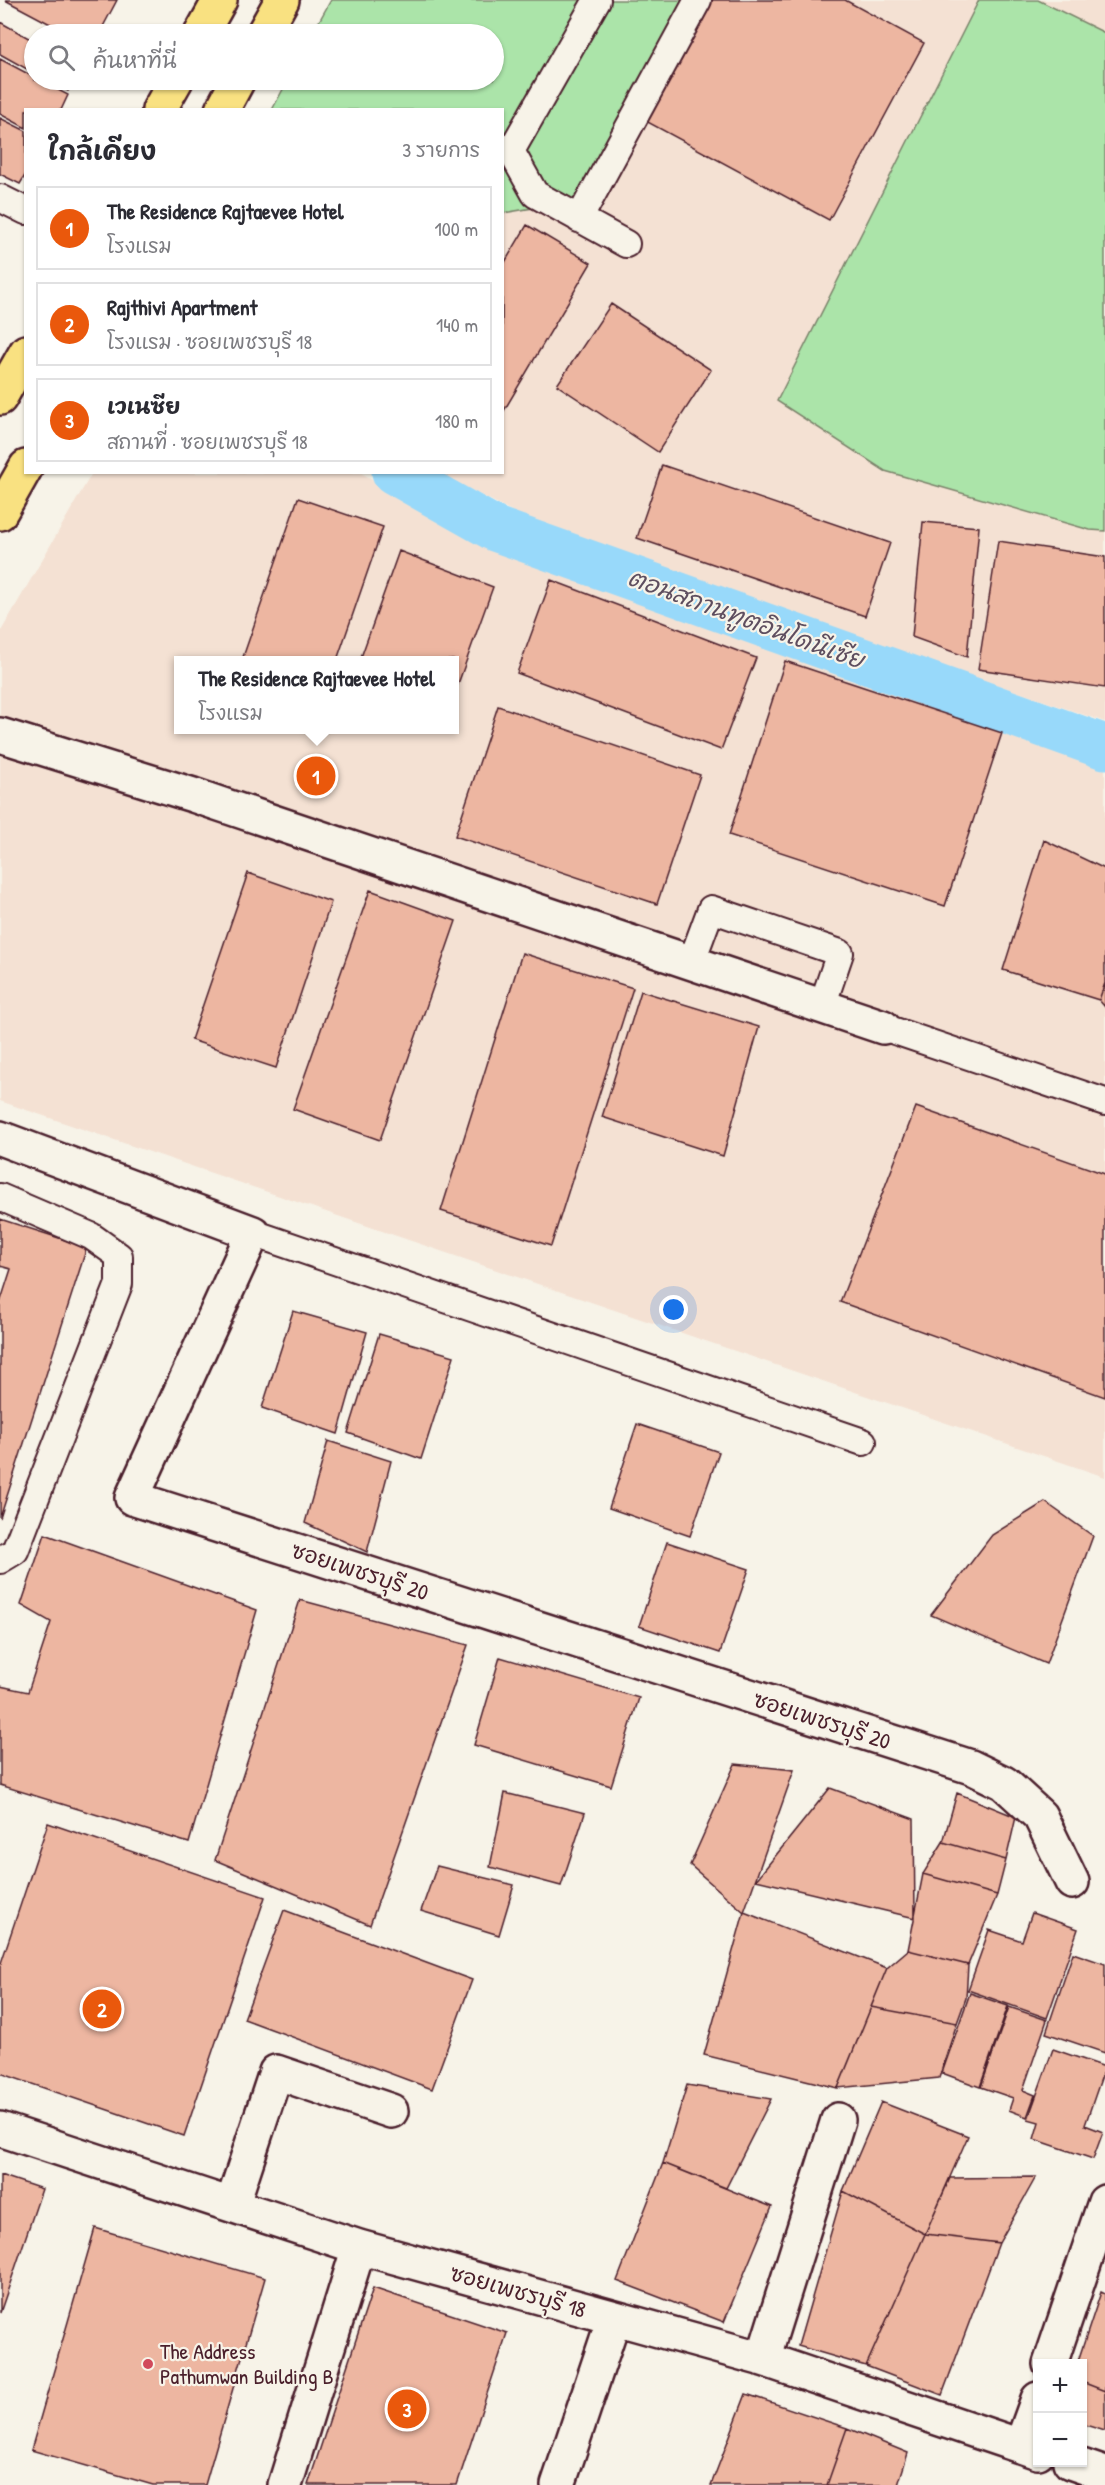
<!DOCTYPE html>
<html lang="th">
<head>
<meta charset="utf-8">
<style>
	:root { --surface:#fff; --page:#f7f7f7; --text:#2b2b33; --muted:#7c7c81; --line:#e1e1e2; --accent:#ea580c }
	body { margin:0; font-family:"Patrick Hand","Playpen Sans Thai",sans-serif; background:var(--page); color:var(--text) }
	.controls { position:absolute; right:18px; bottom:18px; display:grid; overflow:hidden; border-radius:0px; box-shadow:0 2px 4px #0004 }
	.controls button { width:54px; height:54px; display:grid; place-items:center; padding:0; border:0; border-bottom:2px solid var(--line); background:var(--surface); color:var(--text); font:30px sans-serif }
	.you { position:absolute; left:674px; top:1310px; width:21px; height:21px; margin:-15px; border:4px solid #fff; border-radius:50%; background:#1a73e8; box-shadow:0 0 0 9px #1a73e833 }
	.badge { display:grid; place-items:center; width:39px; height:39px; border-radius:50%; background:var(--accent); color:#fff; font-size:20px; font-weight:700 }
	.pin { position:absolute; translate:-50% -50%; border:3px solid #fff; box-shadow:0 2px 6px #0006 }
	.popup { position:absolute; left:174px; top:656px; width:285px; height:78px; box-sizing:border-box; display:grid; place-content:center; border-radius:0px; background:var(--surface); filter:drop-shadow(0 2px 4px #0005); font-size:20px; white-space:nowrap; color:var(--muted) }
	.popup b { font-size:22px; color:var(--text) }
	.popup::after { content:''; position:absolute; left:50%; top:100%; margin-left:-12px; border:12px solid transparent; border-top-color:var(--surface) }
	.list { margin:0; padding:0; list-style:none }
	h2 { display:flex; justify-content:space-between; align-items:center; height:78px; margin:0; padding:0 24px; font-size:26px }
	h2 small { font-size:20px; font-weight:400; color:var(--muted) }
	.list li { display:grid; grid-template-columns:39px 1fr auto; gap:18px; align-items:center; box-sizing:border-box; height:84px; margin:0 12px 12px; padding:0 12px; border:2px solid var(--line); border-radius:0px }
	.list b { display:block; font-size:22px; white-space:nowrap }
	.list p { margin:0; font-size:20px; white-space:nowrap; color:var(--muted) }
	.list em { font-size:20px; font-style:normal; color:var(--muted) }
	.icon { flex:none; width:33px; height:33px; fill:none; stroke:currentColor; stroke-width:2; stroke-linecap:round; stroke-linejoin:round }
	.map { position:relative; flex:none; width:1105px; height:2485px; overflow:hidden }
	.search { position:absolute; background:var(--surface); box-shadow:0 2px 4px #0004; left:24px; top:24px; width:480px; height:66px; display:flex; align-items:center; gap:15px; box-sizing:border-box; padding:0 21px; border-radius:33px; color:var(--muted); font-size:22px }
	.panel { position:absolute; background:var(--surface); box-shadow:0 2px 4px #0004; left:24px; top:108px; width:480px; height:366px; border-radius:0px }
	.map>svg:first-child { display:block }
	.built { fill:#f4e1d3; fill-rule:evenodd }
	.green { fill:#abe4a9; stroke:#7a826a; stroke-width:1.5 }
	.lines { fill:none; stroke-linecap:round; stroke-linejoin:round }
	.canal { stroke:#98d9fa; stroke-width:45 }
	.building { fill:#edb6a1; stroke:#4a1f2b; stroke-width:1.5 }
	.lane-casing { stroke:#4a1f2b; stroke-width:30 }
	.street-casing { stroke:#4a1f2b; stroke-width:38 }
	.primary-casing { stroke:#4a1f2b; stroke-width:38 }
	.lane { stroke:#f7f3e8; stroke-width:26 }
	.street { stroke:#f7f3e8; stroke-width:33 }
	.primary { stroke:#f9e181; stroke-width:33 }
	.poi-dot { fill:#d1495b; stroke:#f7f3e8; stroke-width:2 }
	.labels { text-anchor:middle; dominant-baseline:central; stroke-width:4.5; stroke-linejoin:round; paint-order:stroke }
	.street-label { font-size:22px; fill:#4a1f2b; stroke:#f7f3e8 }
	.poi-label { font-size:22px; fill:#4a1f2b; stroke:#f7f3e8; text-anchor:start }
	.water-label { font-size:24px; font-style:italic; fill:#5e4e5f; stroke:#f7f3e8 }
</style>
</head>
<body>
<div class="map">
<svg width="1105" height="2485" viewBox="0 0 1105 2485">
	<rect width="100%" height="100%" fill="#f7f3e8"/>
	<filter id="ink" filterUnits="userSpaceOnUse"><feTurbulence type="fractalNoise" baseFrequency=".0167" numOctaves="2"/><feDisplacementMap in="SourceGraphic" scale="12" xChannelSelector="R" yChannelSelector="G"/><feConvolveMatrix kernelMatrix="1 2 1 2 8 2 1 2 1" color-interpolation-filters="sRGB"/></filter>
	<g filter="url(#ink)">
		<!-- built -->
		<path class="built" d="M331,0H1105V722L832,628L531,521L438,473L502,472V110H273L494,80V34Z
			M92,473H361L514,556L1061,751L1105,764V1477L0,1101V633ZM178,660H454V730H178Z"/>
		<!-- green -->
		<path class="green" d="M331,0H704L592,198L503,213L502,110H272L288,80H494V34H312Z
			M979,0H1038L1105,33V531L1090,530L885,471L777,401Z"/>
		<g class="lines">
			<!-- canal -->
			<path class="canal" d="M394,472L495,529L1105,747"/>
		</g>
		<!-- building -->
		<path class="building" d="M5,0H117L99,34H69Z
			M706,0H845L924,43L829,220L642,119Z
			M0,22L34,41V73L0,54Z
			M0,59L34,77V80H39L68,95L61,110H26V128L0,114Z
			M47,80H74L68,91Z
			M0,118L26,131V174L20,184L0,174Z
			M527,225L591,263L502,414V267Z
			M611,304L711,370L658,452L557,385Z
			M662,465L890,543L865,616L637,538Z
			M298,498L383,527L337,660H242Z
			M923,522L979,527L967,657L912,637Z
			M998,541L1105,557V688L978,669Z
			M399,551L493,587L454,695V660H360Z
			M551,580L756,658L721,750L517,673Z
			M785,661L1002,733L945,906L729,835Z
			M498,706L700,775L657,904L455,836Z
			M1044,840L1105,869V983L1099,1000L1003,970Z
			M248,873L331,902L276,1068L191,1040Z
			M370,890L456,921L380,1140L293,1109Z
			M522,953L633,988L551,1246L441,1211Z
			M1105,983V1007L1099,1000Z
			M641,991L759,1027L723,1156L602,1117Z
			M916,1107L1105,1174V1397L840,1302Z
			M0,1219L87,1247L0,1518V1303L11,1269L0,1266Z
			M293,1311L367,1332L338,1434L262,1408Z
			M379,1334L454,1356L421,1459L348,1433Z
			M637,1424L719,1452L690,1536L609,1508Z
			M328,1441L391,1461L367,1552L305,1523Z
			M1045,1502L1093,1536L1046,1664L931,1615L992,1535Z
			M45,1534L257,1610L189,1843L0,1785V1686L28,1692L51,1622L21,1605Z
			M667,1542L749,1569L720,1653L639,1626Z
			M300,1600L468,1645L370,1925L215,1860Z
			M500,1657L639,1698L611,1786L474,1745Z
			M735,1764L794,1770L744,1912L690,1865Z
			M830,1788L914,1819L915,1918L756,1880Z
			M505,1793L585,1813L561,1886L490,1867Z
			M957,1793L1016,1817L1006,1860L943,1842Z
			M48,1823L265,1897L184,2136L0,2073V1966Z
			M943,1842L1006,1860L997,1895L923,1874Z
			M437,1866L514,1885L499,1935L421,1911Z
			M923,1874L997,1895L968,1965L908,1950Z
			M284,1910L472,1980L432,2089L244,2019Z
			M744,1912L887,1968L838,2088L704,2055Z
			M1032,1913L1078,1929L1047,2018L968,1990L989,1930L1022,1941Z
			M908,1950L968,1965L966,1998L957,2023L871,2007L887,1968Z
			M1073,1953L1105,1964V2053L1046,2033Z
			M970,1993L1008,2006L980,2087L942,2073Z
			M871,2007L957,2023L939,2078L838,2088Z
			M1009,2007L1047,2020L1023,2090L1035,2095L1027,2117L1009,2110L1013,2098L981,2087Z
			M1053,2049L1105,2067L1085,2125L1103,2132L1093,2159L1034,2139L1039,2122L1028,2119Z
			M687,2085L771,2099L726,2188L663,2163Z
			M881,2102L968,2136L925,2234L843,2191Z
			M663,2163L772,2207L724,2322L617,2281Z
			M0,2175L42,2189L0,2313Z
			M1036,2177L999,2243L925,2234L950,2178Z
			M843,2191L925,2234L866,2366L798,2346Z
			M95,2228L265,2278L205,2485H153L31,2450Z
			M925,2234L999,2243L942,2395L866,2366Z
			M373,2288L507,2333L457,2485H308Z
			M1101,2292L1105,2294V2391L1082,2382V2364H1077Z
			M1082,2382L1105,2391V2431L1082,2424Z
			M746,2394L847,2428L827,2485H711Z
			M847,2428L908,2453L898,2485H827Z"/>
		<g class="lines">
			<!-- lane casing -->
			<g class="lane-casing">
				<path id="lane" d="M597,0L511,151L535,194L626,244
					M0,198L26,211
					M579,219L698,0
					M691,963L711,909L840,953L822,1006
					M883,1027L1105,1102
					M0,1197L91,1236L119,1256V1284L15,1551L0,1560
					M253,1233L863,1442"/>
			</g>
			<!-- street casing -->
			<g class="street-casing">
				<path id="street" d="M0,735L193,795L883,1027
					M0,1138L253,1233L132,1498L971,1767L1004,1783L1040,1816L1072,1882
					M0,2129L359,2247L763,2359L1038,2452
					M232,2205L276,2072L391,2111
					M763,2359L838,2120
					M1050,2364L1105,2202
					M1021,2446L1038,2399
					M1070,2462L1105,2474
					M285,2485L359,2247
					M558,2485L614,2318"/>
			</g>
			<!-- primary casing -->
			<g class="primary-casing">
				<path id="primary" d="M201,34L220,0
					M263,34L282,0
					M159,110L176,80
					M222,110L238,80
					M0,398L26,352
					M0,513L26,467"/>
			</g>
			<!-- lane -->
			<use href="#lane" class="lane"/>
			<!-- street -->
			<use href="#street" class="street"/>
			<!-- primary -->
			<use href="#primary" class="primary"/>
		</g>
	</g>
	<!-- markers -->
	<circle class="poi-dot" cx="148" cy="2364" r="6"/>
	<g class="labels">
		<!-- street labels -->
		<g class="street-label">
			<text transform="translate(360 1571) rotate(18)">ซอยเพชรบุรี 20</text>
			<text transform="translate(822 1720) rotate(18)">ซอยเพชรบุรี 20</text>
			<text transform="translate(518 2291) rotate(16)">ซอยเพชรบุรี 18</text>
		</g>
		<!-- poi labels -->
		<g class="poi-label">
			<text x="160" y="2351">The Address<tspan x="160" dy="25">Pathumwan Building B</tspan></text>
		</g>
		<!-- water labels -->
		<g class="water-label">
			<text transform="translate(746 618) rotate(20)">ตอนสถานทูตอินโดนีเซีย</text>
		</g>
	</g>
</svg>
<div class="controls">
<button>+</button>
<button>−</button>
</div>
<div class="you"></div>
<div class="pin badge" style="left:316px;top:776px">1</div>
<div class="popup"><b>The Residence Rajtaevee Hotel</b>โรงแรม</div>
<div class="pin badge" style="left:102px;top:2009px">2</div>
<div class="pin badge" style="left:407px;top:2409px">3</div>
<div class="search"><svg class="icon" aria-label="search" viewBox="0 0 24 24"><circle cx="10" cy="10" r="6"/><path d="M15 15l6 6"/></svg>ค้นหาที่นี่</div>
<section class="panel">
<h2>ใกล้เคียง<small>3 รายการ</small></h2>
<ul class="list">
<li><span class="badge">1</span><div><b>The Residence Rajtaevee Hotel</b><p>โรงแรม</p></div><em>100 m</em></li>
<li><span class="badge">2</span><div><b>Rajthivi Apartment</b><p>โรงแรม · ซอยเพชรบุรี 18</p></div><em>140 m</em></li>
<li><span class="badge">3</span><div><b>เวเนซีย</b><p>สถานที่ · ซอยเพชรบุรี 18</p></div><em>180 m</em></li>
</ul>
</section>
</div>
</body>
</html>
